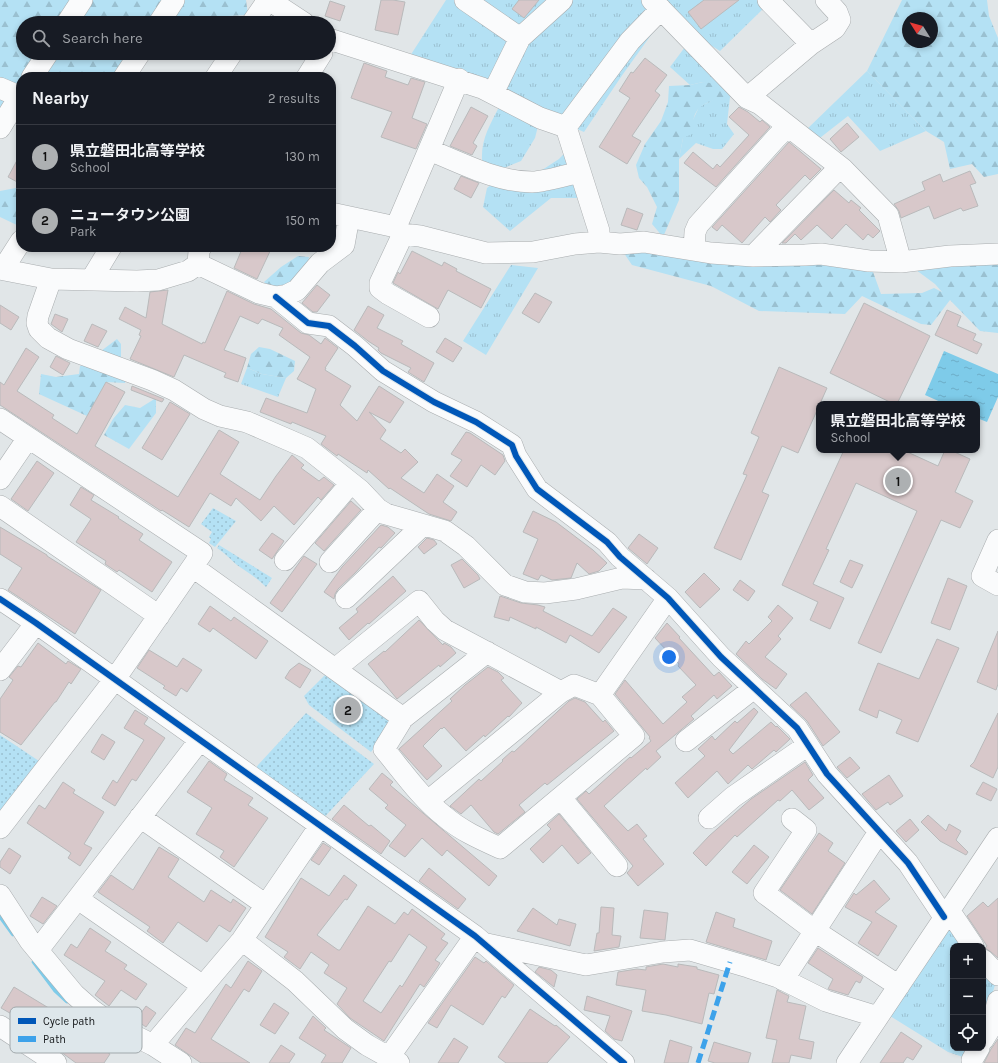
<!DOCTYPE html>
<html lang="en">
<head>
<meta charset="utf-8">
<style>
	:root { --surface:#171b24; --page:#20242c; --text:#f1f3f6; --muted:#9ea1a6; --line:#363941; --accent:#adb0b2 }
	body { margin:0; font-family:Karla,"Noto Sans JP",sans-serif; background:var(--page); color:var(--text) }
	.controls { position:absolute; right:12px; bottom:12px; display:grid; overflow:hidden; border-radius:8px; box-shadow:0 2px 6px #0003 }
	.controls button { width:36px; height:36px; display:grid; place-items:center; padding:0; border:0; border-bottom:1px solid var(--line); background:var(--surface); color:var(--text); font:20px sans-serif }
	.compass { position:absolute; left:902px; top:12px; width:36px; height:36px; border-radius:50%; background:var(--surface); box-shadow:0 2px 6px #0003; rotate:307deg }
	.you { position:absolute; left:669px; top:657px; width:14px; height:14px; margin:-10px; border:3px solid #fff; border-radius:50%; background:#1a73e8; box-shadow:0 0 0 6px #1a73e833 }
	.badge { display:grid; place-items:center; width:26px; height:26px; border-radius:50%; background:var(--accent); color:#111; font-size:13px; font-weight:700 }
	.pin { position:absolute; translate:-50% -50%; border:2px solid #fff; box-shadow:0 1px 4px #0006 }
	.popup { position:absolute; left:816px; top:401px; width:164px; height:52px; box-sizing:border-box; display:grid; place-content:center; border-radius:8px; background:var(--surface); filter:drop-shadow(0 1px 3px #0005); font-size:13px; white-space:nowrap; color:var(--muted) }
	.popup b { font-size:15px; color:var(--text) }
	.popup::after { content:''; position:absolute; left:50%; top:100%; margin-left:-8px; border:8px solid transparent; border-top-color:var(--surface) }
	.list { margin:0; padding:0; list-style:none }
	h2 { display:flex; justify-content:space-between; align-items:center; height:52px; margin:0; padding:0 16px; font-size:17px }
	h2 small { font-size:13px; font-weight:400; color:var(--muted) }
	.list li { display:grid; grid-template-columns:26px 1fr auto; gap:12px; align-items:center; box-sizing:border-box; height:64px; padding:0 16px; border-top:1px solid var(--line) }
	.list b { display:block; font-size:15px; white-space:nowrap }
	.list p { margin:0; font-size:13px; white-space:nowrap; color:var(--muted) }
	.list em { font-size:13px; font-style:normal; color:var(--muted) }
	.icon { flex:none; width:22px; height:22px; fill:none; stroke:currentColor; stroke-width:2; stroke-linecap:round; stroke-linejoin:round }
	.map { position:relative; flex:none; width:998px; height:1063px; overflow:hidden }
	.search { position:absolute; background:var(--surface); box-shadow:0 2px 6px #0003; left:16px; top:16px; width:320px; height:44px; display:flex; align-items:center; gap:10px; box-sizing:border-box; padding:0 14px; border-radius:22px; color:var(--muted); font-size:15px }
	.panel { position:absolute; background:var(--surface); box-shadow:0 2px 6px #0003; left:16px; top:72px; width:320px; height:180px; border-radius:16px }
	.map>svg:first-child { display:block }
	.grass { fill:url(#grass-tufts) }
	.forest { fill:url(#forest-firs); fill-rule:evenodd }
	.park { fill:url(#park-dots) }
	.water { fill:url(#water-ripples) }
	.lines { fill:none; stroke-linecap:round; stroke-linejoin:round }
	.stream { stroke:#7ecbe9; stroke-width:4.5 }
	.building { fill:#d8c8ca; stroke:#b9babb; fill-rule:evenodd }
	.minor-casing { stroke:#a9adaf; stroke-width:22 }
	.minor { stroke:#fafbfc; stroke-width:21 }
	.quiet { stroke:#3da2ea; stroke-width:5; stroke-dasharray:10 5; stroke-linecap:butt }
	.cycleway-casing { stroke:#dee7eb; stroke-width:8 }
	.cycleway { stroke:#0057b8; stroke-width:6 }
	.key { fill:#dee7eb; stroke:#a1a8ab; stroke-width:1 }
	.key-label { font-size:11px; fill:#121517 }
</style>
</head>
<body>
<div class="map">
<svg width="998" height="1063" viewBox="0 0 998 1063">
	<defs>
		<pattern id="grass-tufts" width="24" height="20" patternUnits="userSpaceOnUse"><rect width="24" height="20" fill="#b4e1f4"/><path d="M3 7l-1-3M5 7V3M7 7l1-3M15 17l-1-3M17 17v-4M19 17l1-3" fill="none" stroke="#9ac0d0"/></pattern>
		<pattern id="forest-firs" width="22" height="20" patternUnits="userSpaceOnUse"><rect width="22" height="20" fill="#b4e1f4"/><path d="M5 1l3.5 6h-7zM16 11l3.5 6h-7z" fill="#9ac0d0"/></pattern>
		<pattern id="park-dots" width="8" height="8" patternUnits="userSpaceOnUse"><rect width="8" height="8" fill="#b4e1f4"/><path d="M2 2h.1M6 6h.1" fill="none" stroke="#9ac0d0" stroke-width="1.8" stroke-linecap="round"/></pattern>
		<pattern id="water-ripples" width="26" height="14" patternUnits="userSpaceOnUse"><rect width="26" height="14" fill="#7ecbe9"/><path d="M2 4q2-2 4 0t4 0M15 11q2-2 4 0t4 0" fill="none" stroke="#6cadc7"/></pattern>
	</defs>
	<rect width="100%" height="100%" fill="#e1e6e8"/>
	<!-- grass -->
	<path class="grass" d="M446,0H759L764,8L720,51L696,36L757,96L730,97L727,124L734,134L722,149H713L696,143L679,159L683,138L692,122L699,107L713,100L730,96L703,82L690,85L670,67L694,35L664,17L623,74L584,132L410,56Z
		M867,71L926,131L880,151L848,116L816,141L805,131Z
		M499,107L540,118L535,138L521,161L494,172L482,160C481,139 490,125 499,107Z
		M575,142L595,198H551L510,231L483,207L487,188L506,173L539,172L559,159Z
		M511,265L538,268L486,355L463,341Z
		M247,368L262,374L286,378L278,397L241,384Z
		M944,917L969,946H953V1048H976L972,1060L948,1052L882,1011Z
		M983,960L986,964L995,985L983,1024Z"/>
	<!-- forest -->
	<path class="forest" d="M0,0H246L248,15L167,19L163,23H23V53H133L110,77H21V118L0,107Z
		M902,0H987L989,16L998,38V174L984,177L972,164L950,169L944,142L926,131L867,71ZM908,18H932V42H908Z
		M703,82L724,85L730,97C708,101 689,105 694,133L683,138L679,159V200L663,237L652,224L657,207L647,187L639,178L636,165L645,144L661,121L668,102L669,86L690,85Z
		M21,187V227L0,217V191Z
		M615,240L869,261L881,294L922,293L934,288L942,292L935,284L904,261L998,255V333L980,331L950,300L931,325L921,324L862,296L845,314L759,311L711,286L632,265Z
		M298,256L309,257L305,275L288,289H271L264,282L281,267Z
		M117,339L121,344V357L127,375L125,383L106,382L87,416L39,394L41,374L56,377L79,374L80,366L94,363L101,351Z
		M259,347L270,349L295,361L294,371L286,378L262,374L247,368L251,354Z
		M156,398V413L129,449L104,435L113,419L125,405L140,408Z"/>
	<!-- park -->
	<path class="park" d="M213,508L236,521L215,547L209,543L211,539L209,537L212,532L201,524Z
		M219,545L272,578L266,587C257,578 247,572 237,565C230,559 225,553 217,548Z
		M325,675L338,679L387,714L390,727L371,752L309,705L304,696Z
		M306,713L374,764L318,824L251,776L258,765Z
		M0,735L39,761L0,815Z"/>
	<!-- water -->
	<path class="water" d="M944,351L998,374V397L987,422L977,418V404H945L925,395Z"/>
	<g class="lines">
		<!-- stream -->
		<path class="stream" d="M0,916L13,934
			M34,962L55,990L67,1001
			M86,1018L93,1025L103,1030"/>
	</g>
	<!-- building -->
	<path class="building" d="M381,0H393L405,2L398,35L375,30Z
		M519,0H539L524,18L512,9Z
		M704,0H739L701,29L688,12Z
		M330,1L345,6L340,21L325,16Z
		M645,58L667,75L655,91L660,95L632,136L641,141L627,164L599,147L630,98L619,91L631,72L633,73Z
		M364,63L387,71L385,77L408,85L411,78L425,82L412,118L427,124L416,149L381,137L392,112L351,98Z
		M471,107L488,116L473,143L477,146L472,155L450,146Z
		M739,107L748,112L760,122L762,120L770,127L716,187L684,163L693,152L713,169L717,164L720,167L749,135L729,117Z
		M847,123L859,137L841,152L830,139Z
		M789,142L821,169L810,180L805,175L776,205L781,210L770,222L765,217L742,243L722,225L717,231L712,227Z
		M21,153V184L8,177Z
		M970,171L976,183L970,185L978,206L963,211L961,208L934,219L929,206L901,218L899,211L894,204L925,190L922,182L940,174L943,182Z
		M461,176L479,183L471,198L454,189Z
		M834,190L849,203L851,200L861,208L859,210L880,231L873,238L868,234L863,240L846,224L832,239L817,225L801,240L795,234L786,243H782Z
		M627,208L643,214L637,230L621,225Z
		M238,247H272L257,279L234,268L242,249Z
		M412,251L442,266L444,262L457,269L456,271L491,289L481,308L448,290L438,309L393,283L398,272L400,274Z
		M317,285L330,295L317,312H313L302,303Z
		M168,290L162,324L202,344L203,342L205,343L227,291L254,304L271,309L301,333L309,335L321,344L325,338L338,348L325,368H326L325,370L351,386L340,405L357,421L379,386L404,402L390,423L369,412L386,430L380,439L401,453L405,449L418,462L401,478L424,493L437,474L454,486L443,502L457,512L451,521L429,514L390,488L389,489L368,470L367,473L338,454L337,456L321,444L326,436L292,422L291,424L260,412L266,398L307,413L316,389L297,379L310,357L279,335L283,328L262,319L258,324L240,316L224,350L246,358L238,382L224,377L226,373L184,355L174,377L130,359L141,336L139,335L141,330L119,319L125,307L146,318L150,292Z
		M535,293L552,302L539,323L522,313Z
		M864,303L930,336L897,404H894L830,373Z
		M0,305L19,317L11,330L0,323Z
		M368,306L384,315L377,328L403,341L401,344L434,363L424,382L408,372L411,368L381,353L378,350L379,348L368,341L354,330Z
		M947,310L961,316L957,326L976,334L973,340L982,344L977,354L935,335Z
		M55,314L68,319L62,332L51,324Z
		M92,324L107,331L98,347L84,341Z
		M445,338L462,348L453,362L436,352Z
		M26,348L39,357L17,391L54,415L52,418L77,434L106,382L125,392L95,446L178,497L219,430L239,442L220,474L260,500L276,476L292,455L304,465L301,468L319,481L324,477L334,485L321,500L318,497L294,525L274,506L261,521L236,498L231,506L210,493L189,527L162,510L161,511L0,405V382L4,385Z
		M56,356L70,363L63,375L50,367Z
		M779,367L827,388L798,453L782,446L762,492L769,495L741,560L714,548L747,475L743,474L759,437L751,433Z
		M132,386L164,399L162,402L131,390Z
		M170,402L190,414L162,460L142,448Z
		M466,432L470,433L503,455L505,461L495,475L481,465L467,487L450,476L462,460L451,454Z
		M844,450H903L938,466L945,450H950L970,459L955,492L973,501L960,528L941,520L881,653L858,643L917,511L856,483L826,549L829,550L813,584L844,598L830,629L810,620L818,602L782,585Z
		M37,461L54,473L28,511L11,499Z
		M81,487L94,495L91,500L119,517L118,518L143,534L139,540L172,562L152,592L119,570L117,572L105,564L106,561L76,542L91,519L70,505Z
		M351,501L361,510L324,551L315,543Z
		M533,511L556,522L593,550L607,563L599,571L589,574L577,563L571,578L552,580L541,575L538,580L523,574L538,539L523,532Z
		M381,525L388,527L395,533L381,548L379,547L355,573L338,589L335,594L334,599L324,592L342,567Z
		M0,527L47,555V556L101,590L75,634L8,590L22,568L0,554Z
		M272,533L284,541L272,559L259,550Z
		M639,534L658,548L647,564L628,548Z
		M427,538L434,540L437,544L424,554L418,547Z
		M304,556L317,564L282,612L270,603Z
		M462,559L478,575L480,579L464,588L451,565Z
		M850,560L863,565L852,588L840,582Z
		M704,573L720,589L700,608L685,592Z
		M393,576L406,591L369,624L368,623L349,640L339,628L358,612L356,609Z
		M948,578L967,586L950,630L931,623Z
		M740,580L755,591L748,601L733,590Z
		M500,596L521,603L538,605L545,607L543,611L592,636L613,608L627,617L599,653L570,635L566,643L536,627V629L510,617L509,621L494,617Z
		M778,605L793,618L778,636L781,639L765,657L787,674L776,689L762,679L736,654L746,641L749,644L772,621L768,617Z
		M210,606L231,621L234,617L268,641L256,659L213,628L210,632L198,624Z
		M419,620L443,645L444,643L451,647L456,653L440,667L439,665L397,699L368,664L384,651L385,652Z
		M667,623L680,637L679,638L714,676L719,672L732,686L717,699L714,695L691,716L694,719L656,751L661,757L647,770L646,768L604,806L628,831L637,824L647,836L643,839L664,864L638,886L627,873L633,866L577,799L586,791L589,794L630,757L631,758L651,741L649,738L650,737L615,694L625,680L663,724L687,702L682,697L696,685L678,666L679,664L655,638Z
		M998,631V684L996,690L977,682Z
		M937,639L959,648L918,742L896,733L902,720L879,710L877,718L859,710L878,663L919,679Z
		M38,643L66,664L68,661L81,669L71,684L69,682L56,702H55L21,745L0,732V699L13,680L9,677L18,666L21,667Z
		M149,650L177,667L183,658L202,670L187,692L181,688L176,696L163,688L165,686L137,668Z
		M299,663L311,670L300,688L285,678L290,670Z
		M488,667L498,672L504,678L501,680L522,703L509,717L508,716L485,737L484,735L466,751L444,727L442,729L441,728L423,746L442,766L427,780L399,749L452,701L450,699L465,685Z
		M806,692L840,732L823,746L807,721L790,705Z
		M575,698L585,702L603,722L605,720L614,731L547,785L545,783L519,805L525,812L498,834L494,832L471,805L461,814L450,806L479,779L481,781L503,761L502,760L512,751L514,752L544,724L569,701Z
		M754,708L758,712L729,750L733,754L771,722L776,727L777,726L790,739L776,752L774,750L752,769L748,765L728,784L717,771L688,798L675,783L705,756L698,749L712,736L715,740L735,721L737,723Z
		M135,710L148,718L144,724L165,738L136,781L132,779L115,806L102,798L113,780L117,783L144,740L124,728Z
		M998,713V767L993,778L970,766L974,762Z
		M102,734L115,742L104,760L91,752Z
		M850,757L860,768L847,778L837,767Z
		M209,761L227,774L224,780L253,798L248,805L268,818L234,867L220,857L224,851L196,834L212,808L187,792Z
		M805,762L813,775L808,780L824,798L809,810L792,790L780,801L778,800L737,837L735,835L706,866L693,853L709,836L751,799Z
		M382,773L393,782L390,785L497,876L489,886L447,850L442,856L422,838L405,857L389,846L406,825L385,808L388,805L369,789Z
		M889,775L903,796L890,805L888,802L876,810L862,794Z
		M63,782L75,790L73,793L104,812L84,844L92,848L80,866L68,858L71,853L27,823L39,805L45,809Z
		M983,782L997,789L991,801L976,794Z
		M344,805L369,826L371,825L390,841L381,854L332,819Z
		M559,814L591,853L578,864L562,845L543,863L530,849L551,829L547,825Z
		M928,815L946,831L949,824L961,831L956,840L968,852L966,855L940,841L921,822Z
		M910,819L919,830L906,842L896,831Z
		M819,833L833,843L828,851L845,863L812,914L780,890Z
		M323,843L331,848L319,865L311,860Z
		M754,845L769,857L747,884L732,872Z
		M159,847L179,859L168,877L204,902L211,890L231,903L233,899L246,908L230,932L219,925L207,942L178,922L163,943L147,931L150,927L98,892L111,875L133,890Z
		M9,848L21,856L10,874L0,867V862Z
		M429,868L466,899L458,909L419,881Z
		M344,875L357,885L347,900L345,899L317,935L338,950H340L368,906L395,924L404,912L408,915L412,909L445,934L441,939L448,943L435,960L440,963L437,968L424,987L420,984L384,1041L350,1018L337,1004L347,988L324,973L329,965L311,952L300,969L284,957L288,952L265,937L301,878L329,896ZM409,934L427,947L402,987L400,985L381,1013L363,1001L389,961L391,962Z
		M874,880L890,899L875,912L897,926L878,956L858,943L872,922L845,907L854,893L856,895Z
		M42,897L57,906L43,924L30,916Z
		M998,898V958L991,952L985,948L987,946L967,916L983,902L988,907Z
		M601,907L614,908L612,935L621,936L619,947L594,951L597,933H599Z
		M533,908L557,925L559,919L576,924L570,946L517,931Z
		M644,910L668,913L665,940L640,938Z
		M716,912L735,919L733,927L772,941L766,960L706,942Z
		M90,928L111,942L105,951L127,965L124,969L147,984L136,1000L121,990L109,1006L95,995L105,981L64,955L71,944L77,948Z
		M818,948L863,977L860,983L856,981L848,995L828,989L833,979L808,963Z
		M475,957L484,963L486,961L514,985L505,998L502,996L483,1025L451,1005L437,1028L428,1023Z
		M248,961L262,971L249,992L244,989L211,1039L250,1063H201L175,1045L186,1028L195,1033L226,984L231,988Z
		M663,964L678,967V964L697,967V969L719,975L714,994L709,993L702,1024L666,1015L642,1011L646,990L616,985L618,972L637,969L646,970V967Z
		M539,967L551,970L557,975L554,987L535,972Z
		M14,987L52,1010L49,1015L68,1026L66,1028L95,1046L96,1045L110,1054L104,1063H76L61,1052L66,1045L1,1008Z
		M777,990L789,996L787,1002L806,1006L799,1039L814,1042L811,1059L791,1055L789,1063H772L777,1040L766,1038Z
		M587,996L632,1011L622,1041L614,1039L605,1031L610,1016L584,1010Z
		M274,1003L289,1013L275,1034L260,1025Z
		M146,1006L156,1013L146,1027L136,1020Z
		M530,1009L555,1026L556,1025L570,1037L547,1063H506L498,1057Z
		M313,1016L326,1028L324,1030L351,1048L342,1063H321L326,1055L299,1038Z
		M901,1032L922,1046L913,1060L907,1057L903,1063H880Z
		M454,1038L468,1047L458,1063H438Z
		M998,1039V1063H984L991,1049Z
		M670,1040L692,1047L688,1063H664Z
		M714,1042L751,1053L748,1063H715L708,1061Z
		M281,1045L295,1054L289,1063H269Z"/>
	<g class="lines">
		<!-- minor casing -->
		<g class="minor-casing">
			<path id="minor" d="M269,0L304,23
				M465,0L520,38
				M652,0L747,98L760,104L843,169L888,215L901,262
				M67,23L82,0
				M159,23L174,0
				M252,23L268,0
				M329,39L482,88L540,118L566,127L599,231V242
				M811,44L835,28L840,20L837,12L826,0
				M32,77L48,53
				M124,77L140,53
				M216,77L232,53
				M307,77L322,53
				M0,88L21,97
				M493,93L520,38L562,0
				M747,98L811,44L768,0
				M566,127L630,41L661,9
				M0,128L21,94
				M429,150C462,163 496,182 532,182C544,182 567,175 580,172
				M331,213L396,227L403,234L420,236L486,253L533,252L575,244L599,242L620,244L644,242L711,253L753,256L805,255L821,254L869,261L901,262L950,256L998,254
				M396,227L459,79
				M403,234L380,283V288L388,294L429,317
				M201,247L199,251L198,264L259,293L276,297L287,295L297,290L320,263L344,245L349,217
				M694,250L695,232L698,225L776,138L788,126
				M753,256L840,167
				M0,269L51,279L137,281L158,280L188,271L198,264
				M3,269L21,241
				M51,279L38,316L37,323L39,329L48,338L68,349L152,380L174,390L204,409L220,416L247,422L307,448L360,490L378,509L386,514L445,531L466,546L505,585L525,592L545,593L576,589L622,578L646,579
				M91,280L111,247
				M276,297L308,323L329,326L355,346L383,371L434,402L476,422L512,445L516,456L537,489L607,542L620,557L668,598L721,657L797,728L827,774L908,863L944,917
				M0,419L202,553L115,679L0,828
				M0,479L28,438
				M0,506L159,616
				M998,540L982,576L998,585
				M285,560L351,483
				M330,562L378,509
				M193,567L403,718
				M346,598L423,525
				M0,599L36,623L475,936L624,1063
				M335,669L419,601L435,621L445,630L561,692
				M0,670L36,623
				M600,695L668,598
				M686,741L754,688
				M561,798L617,866
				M428,801L561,692L574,685L600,695L634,736L500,848C480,839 460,830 444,816C421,798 403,772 384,749L403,718L487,652
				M140,817L266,905
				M709,818L733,797L808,745
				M792,819L806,830L764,893L815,931L899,986
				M0,895L30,941L74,994L92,1010L113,1025L153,1045L181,1063
				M78,899L203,986
				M949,910L973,946
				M242,940L295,981L345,1029L367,1045L399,1063
				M487,944L586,965L663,952L690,950L748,967L778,977L826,1001L878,1017
				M38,950L200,740
				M983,960L998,975
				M783,980L879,832
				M0,1026L56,1063
				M983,1040L991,1027L998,1001
				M153,1045L242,940L320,826
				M389,1057L475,936
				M972,1060L979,1048
				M847,1063L998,838"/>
		</g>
		<!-- minor -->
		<use href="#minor" class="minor"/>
		<!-- quiet -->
		<path class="quiet" d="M698,1063L730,962"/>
		<!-- cycleway casing -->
		<g class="cycleway-casing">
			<path id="cycleway" d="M276,297L308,323L329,326L355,346L383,371L434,402L476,422L512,445L516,456L537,489L607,542L620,557L668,598L721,657L797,728L827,774L908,863L944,917
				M0,599L36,623L475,936L624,1063"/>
		</g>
		<!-- cycleway -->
		<use href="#cycleway" class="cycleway"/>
	</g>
	<!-- legend -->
	<rect x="10" y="1007" width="132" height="46" rx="6" class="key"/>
	<rect x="18" y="1018" width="18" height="6" fill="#0057b8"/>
	<rect x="18" y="1036" width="18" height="6" fill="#3da2ea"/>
	<g class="key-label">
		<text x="43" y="1025">Cycle path</text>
		<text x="43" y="1043">Path</text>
	</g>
</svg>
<div class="controls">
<button>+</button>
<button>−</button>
<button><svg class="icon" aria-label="locate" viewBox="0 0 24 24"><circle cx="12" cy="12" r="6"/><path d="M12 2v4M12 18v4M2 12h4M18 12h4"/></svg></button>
</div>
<svg class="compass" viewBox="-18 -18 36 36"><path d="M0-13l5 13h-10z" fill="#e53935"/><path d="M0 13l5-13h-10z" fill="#9ea1a6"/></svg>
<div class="you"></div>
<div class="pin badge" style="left:898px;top:481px">1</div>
<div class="popup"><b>県立磐田北高等学校</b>School</div>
<div class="pin badge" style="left:348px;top:710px">2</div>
<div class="search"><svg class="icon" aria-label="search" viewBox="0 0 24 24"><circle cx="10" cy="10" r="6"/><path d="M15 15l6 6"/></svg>Search here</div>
<section class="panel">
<h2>Nearby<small>2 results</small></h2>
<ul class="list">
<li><span class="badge">1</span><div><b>県立磐田北高等学校</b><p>School</p></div><em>130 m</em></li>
<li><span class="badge">2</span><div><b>ニュータウン公園</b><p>Park</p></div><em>150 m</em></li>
</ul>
</section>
</div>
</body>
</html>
